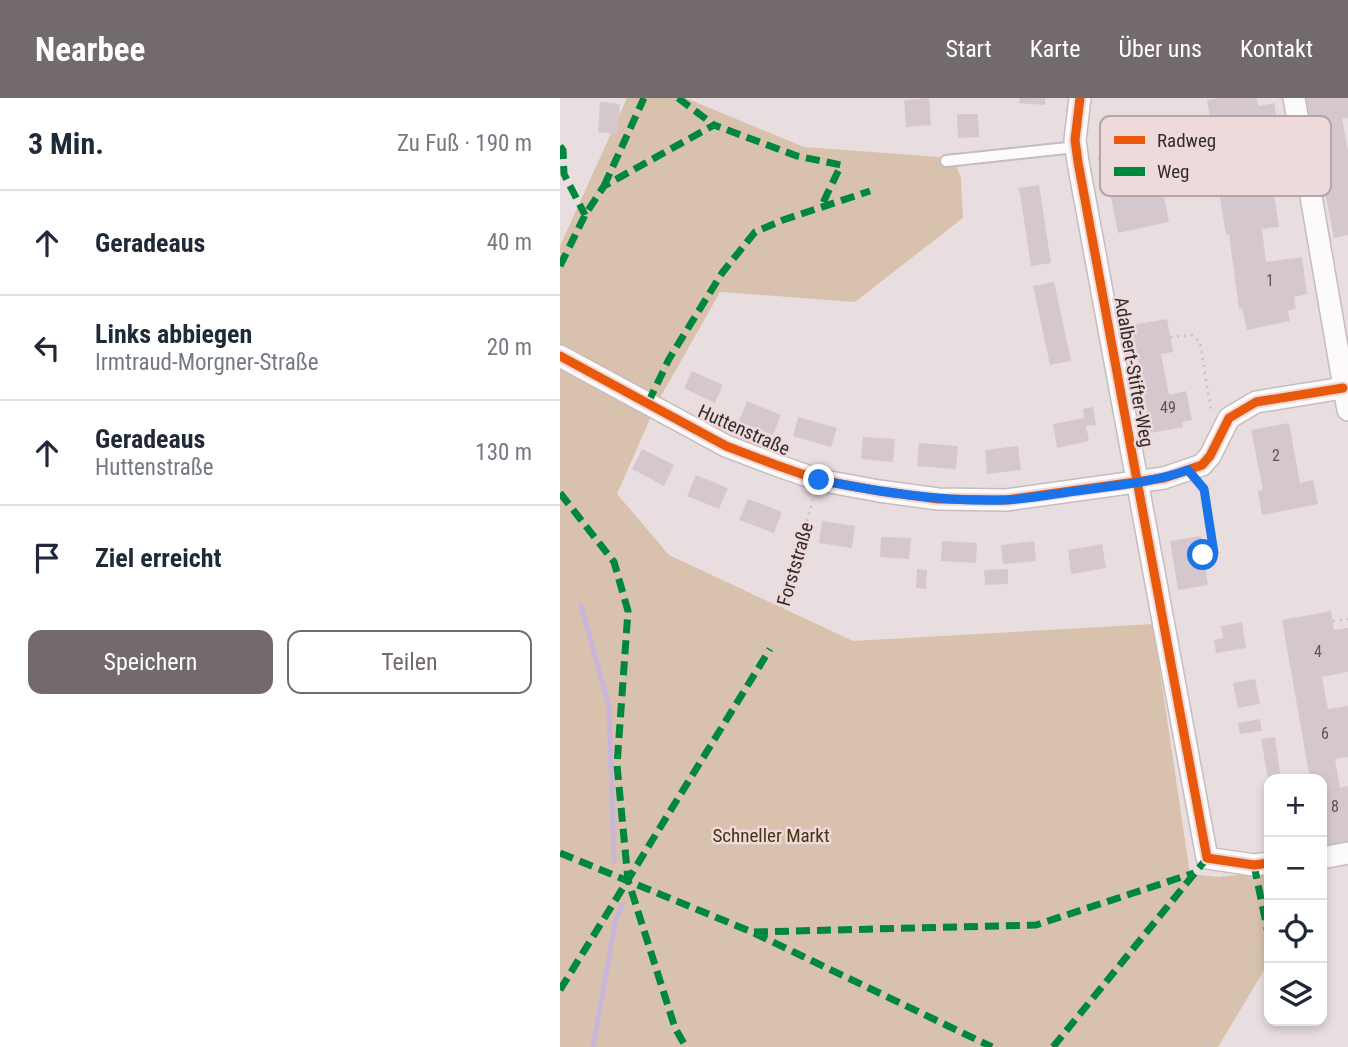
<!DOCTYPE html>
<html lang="de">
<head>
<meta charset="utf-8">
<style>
	:root { --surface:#fff; --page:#f6f6f7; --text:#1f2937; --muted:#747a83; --line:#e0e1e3; --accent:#736a6b }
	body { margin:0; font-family:"Roboto Condensed",sans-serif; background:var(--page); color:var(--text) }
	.controls { position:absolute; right:21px; bottom:21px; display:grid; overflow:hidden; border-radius:14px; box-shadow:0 4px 10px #0003 }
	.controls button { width:63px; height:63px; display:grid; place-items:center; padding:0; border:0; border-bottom:2px solid var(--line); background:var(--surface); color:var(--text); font:35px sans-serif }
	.stop { position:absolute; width:21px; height:21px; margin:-16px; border:5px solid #1a73e8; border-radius:50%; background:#fff }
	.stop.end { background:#1a73e8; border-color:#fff; box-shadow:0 2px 7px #0008 }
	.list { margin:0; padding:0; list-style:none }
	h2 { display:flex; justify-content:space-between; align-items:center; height:91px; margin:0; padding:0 28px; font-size:30px }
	h2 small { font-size:23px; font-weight:400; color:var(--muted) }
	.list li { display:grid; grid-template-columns:46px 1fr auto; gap:21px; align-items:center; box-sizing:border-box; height:105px; padding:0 28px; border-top:2px solid var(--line) }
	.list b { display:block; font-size:26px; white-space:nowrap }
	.list p { margin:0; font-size:23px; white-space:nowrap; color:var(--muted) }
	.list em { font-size:23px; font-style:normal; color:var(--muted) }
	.actions { display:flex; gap:14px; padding:21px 28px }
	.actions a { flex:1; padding:16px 0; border:2px solid var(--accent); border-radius:14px; text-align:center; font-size:24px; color:var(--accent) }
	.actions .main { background:var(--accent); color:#fff }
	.icon { flex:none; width:38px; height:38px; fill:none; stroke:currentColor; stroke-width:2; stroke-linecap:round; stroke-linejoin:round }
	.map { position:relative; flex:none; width:788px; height:949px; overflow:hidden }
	header { display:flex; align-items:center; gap:42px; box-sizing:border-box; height:98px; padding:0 35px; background:var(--accent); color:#fff }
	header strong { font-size:33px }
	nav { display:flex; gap:38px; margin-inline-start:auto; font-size:24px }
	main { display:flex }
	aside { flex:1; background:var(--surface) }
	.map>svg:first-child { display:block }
	.green { fill:#d8c2ad }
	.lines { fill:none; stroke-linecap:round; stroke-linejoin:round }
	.stream { stroke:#c8b5d8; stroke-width:5 }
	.building { fill:#d5c7ce }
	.lane-casing { stroke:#c5bcbd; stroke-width:14 }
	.street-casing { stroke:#c5bcbd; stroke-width:24 }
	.path { stroke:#c6c1c1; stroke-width:2.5; stroke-dasharray:2 5; stroke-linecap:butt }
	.lane { stroke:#fcfafa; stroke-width:10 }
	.street { stroke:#fcfafa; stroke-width:21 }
	.quiet { stroke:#00873e; stroke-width:7; stroke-dasharray:14 7; stroke-linecap:butt }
	.cycleway-casing { stroke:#eed9db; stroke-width:13 }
	.cycleway { stroke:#e8590c; stroke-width:9 }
	.route { stroke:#1a73e8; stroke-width:9 }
	.labels { text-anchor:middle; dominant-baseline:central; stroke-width:5; stroke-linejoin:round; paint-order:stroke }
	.number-label { font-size:16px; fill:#5c5455 }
	.street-label { font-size:19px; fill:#332c2c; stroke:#eed9db }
	.park-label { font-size:19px; fill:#4a330e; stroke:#eed9db }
	.key { fill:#eed9db; stroke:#b6a5a6; stroke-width:2 }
	.key-label { font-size:19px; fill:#332c2c }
</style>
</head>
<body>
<header>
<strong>Nearbee</strong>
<nav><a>Start</a><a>Karte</a><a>Über uns</a><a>Kontakt</a></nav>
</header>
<main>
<aside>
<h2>3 Min.<small>Zu Fuß · 190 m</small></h2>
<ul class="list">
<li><svg class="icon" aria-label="ahead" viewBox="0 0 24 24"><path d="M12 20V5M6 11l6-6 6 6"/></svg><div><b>Geradeaus</b></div><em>40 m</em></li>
<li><svg class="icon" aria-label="left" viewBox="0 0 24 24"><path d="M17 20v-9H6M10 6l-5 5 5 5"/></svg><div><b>Links abbiegen</b><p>Irmtraud-Morgner-Straße</p></div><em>20 m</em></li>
<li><svg class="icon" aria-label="ahead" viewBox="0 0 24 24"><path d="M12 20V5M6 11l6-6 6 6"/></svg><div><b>Geradeaus</b><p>Huttenstraße</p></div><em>130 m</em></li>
<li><svg class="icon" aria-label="arrive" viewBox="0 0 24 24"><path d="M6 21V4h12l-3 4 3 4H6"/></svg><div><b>Ziel erreicht</b></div></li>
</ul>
<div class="actions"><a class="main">Speichern</a><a>Teilen</a></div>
</aside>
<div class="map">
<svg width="788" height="949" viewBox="0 0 788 949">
	<rect width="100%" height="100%" fill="#e9dedf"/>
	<!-- green -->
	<path class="green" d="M67,0H126L244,49L393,60L401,80L403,120L295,204L160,194L96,307L57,396L109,457L293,543L593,526L630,776L659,779L709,774V864L658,949H0V148Z"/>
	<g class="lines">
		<!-- stream -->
		<path class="stream" d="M21,508L49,608L54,763
			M33,949L56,820L63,807"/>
	</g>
	<!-- building -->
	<path class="building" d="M369,0L371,27L346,29L344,2Z
		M460,0H485V7L459,5Z
		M660,0H697L698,8L714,5L721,45L686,50L692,82L711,78L719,129L702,131L706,164L742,159L747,196L734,199L736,211L728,213L730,223L687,232L682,210L679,211L669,136L666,137L658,87H661L647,2Z
		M746,0H788V20L782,21L788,53V137L774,140Z
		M40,4L60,6L57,36L38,34Z
		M397,16H418L419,39L398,40Z
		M596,58L609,124L558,135L545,69Z
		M479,87L491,165L471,168L459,90Z
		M494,184L511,263L490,267L473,188Z
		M607,221L613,254L601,256L609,297L626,293L632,322L622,324L623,329L591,335L572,227Z
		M132,273L163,287L155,305L124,290Z
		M187,303L221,317L213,337L179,323Z
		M533,309L536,327L526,328L529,343L497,350L493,326L524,320L523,311Z
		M238,319L277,330L271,349L233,338Z
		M729,325L740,385L753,382L758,406L702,417L698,393L703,392L691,332Z
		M303,339L335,341L333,364L301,361Z
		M359,345L398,348L396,371L357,368Z
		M458,348L461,372L427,376L425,352Z
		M82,351L114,367L104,388L72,371Z
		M136,377L168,390L159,411L127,398Z
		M188,401L222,414L214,435L179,422Z
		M262,423L295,428L292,450L259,445Z
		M641,438L648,487L618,492L610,443Z
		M321,439L351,440L349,461L320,459Z
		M382,443L417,445L416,465L381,463Z
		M474,443L476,463L443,466L441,447Z
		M542,446L546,470L511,476L508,452Z
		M357,471L367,472L366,491L356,490Z
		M448,471V486L425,487L424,472Z
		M771,513L774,532L788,530V574L762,579L768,611L788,608V659L775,661L780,690L788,688V746L768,750L762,726V681H750L722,522Z
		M682,524L686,550L656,555L654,542L663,540L661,528Z
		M695,581L700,606L678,610L673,585Z
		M700,621L702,633L680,636L678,625Z
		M715,639L721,681H708L701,641Z"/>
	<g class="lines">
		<!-- lane casing -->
		<g class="lane-casing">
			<path id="lane" d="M386,63L516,49"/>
		</g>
		<!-- street casing -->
		<g class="street-casing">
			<path id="street" d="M520,0L515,42L518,64L647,760L694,767L709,765
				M734,0L788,312
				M0,258L166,348L216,367L259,382L319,393L378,401L446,402L604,380L642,367L650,358L669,320L696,304L783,290
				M762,760L788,755"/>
		</g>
		<!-- path -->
		<path class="path" d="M538,60L607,47L614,84L605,85
			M610,239L632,237L640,244L651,313
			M642,387L644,391L655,455L643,457
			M773,523L788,521
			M210,551L253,402
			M645,949L709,840"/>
		<!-- lane -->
		<use href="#lane" class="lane"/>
		<!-- street -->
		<use href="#street" class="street"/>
		<!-- quiet -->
		<path class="quiet" d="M118,0L154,27
			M0,48L3,52L4,76L25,117
			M44,88L84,0
			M0,168L25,117L44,88L154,27L237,58L281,67L261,109
			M88,305L109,261L162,175L195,134L223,122L310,93
			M0,395L54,464L68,513L57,667L68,782L115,930L126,949
			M0,755L192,834L432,949
			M694,767L709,840
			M194,834L476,827L634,775
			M0,892L210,551
			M493,949L647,760"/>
		<!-- cycleway casing -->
		<g class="cycleway-casing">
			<path id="cycleway" d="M520,0L515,42L518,64L647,760L694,767L709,765
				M0,258L166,348L216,367L259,382L319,393L378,401L446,402L604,380L642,367L650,358L669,320L696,304L783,290"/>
		</g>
		<!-- cycleway -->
		<use href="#cycleway" class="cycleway"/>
	</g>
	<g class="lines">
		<!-- route -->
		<path class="route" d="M259,382C321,394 381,404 444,402C471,401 498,395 524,392C559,387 594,384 628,372L644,391L654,455L643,457"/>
	</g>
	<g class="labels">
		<!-- number labels -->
		<g class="number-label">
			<text x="710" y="182">1</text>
			<text x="608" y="309">49</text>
			<text x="716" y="357">2</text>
			<text x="758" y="553">4</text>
			<text x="765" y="635">6</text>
			<text x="775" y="708">8</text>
		</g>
		<!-- street labels -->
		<g class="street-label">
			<text transform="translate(574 274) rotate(80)">Adalbert-Stifter-Weg</text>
			<text transform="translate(184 332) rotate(24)">Huttenstraße</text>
			<text transform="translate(235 466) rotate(-74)">Forststraße</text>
		</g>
		<!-- park labels -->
		<g class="park-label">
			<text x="211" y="737">Schneller Markt</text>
		</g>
	</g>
	<!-- legend -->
	<rect x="540" y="18" width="231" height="80" rx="10" class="key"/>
	<rect x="554" y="38" width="31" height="8" fill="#e8590c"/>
	<rect x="554" y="69" width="31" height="9" fill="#00873e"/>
	<g class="key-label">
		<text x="597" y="49">Radweg</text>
		<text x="597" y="80">Weg</text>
	</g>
</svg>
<div class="controls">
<button>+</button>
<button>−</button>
<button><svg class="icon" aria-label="locate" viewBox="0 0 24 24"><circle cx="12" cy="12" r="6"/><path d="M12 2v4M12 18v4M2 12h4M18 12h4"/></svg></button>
<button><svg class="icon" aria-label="layers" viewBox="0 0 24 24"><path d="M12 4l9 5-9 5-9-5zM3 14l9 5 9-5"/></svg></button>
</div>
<div class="stop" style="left:643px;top:457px"></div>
<div class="stop end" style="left:259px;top:382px"></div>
</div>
</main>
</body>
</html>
